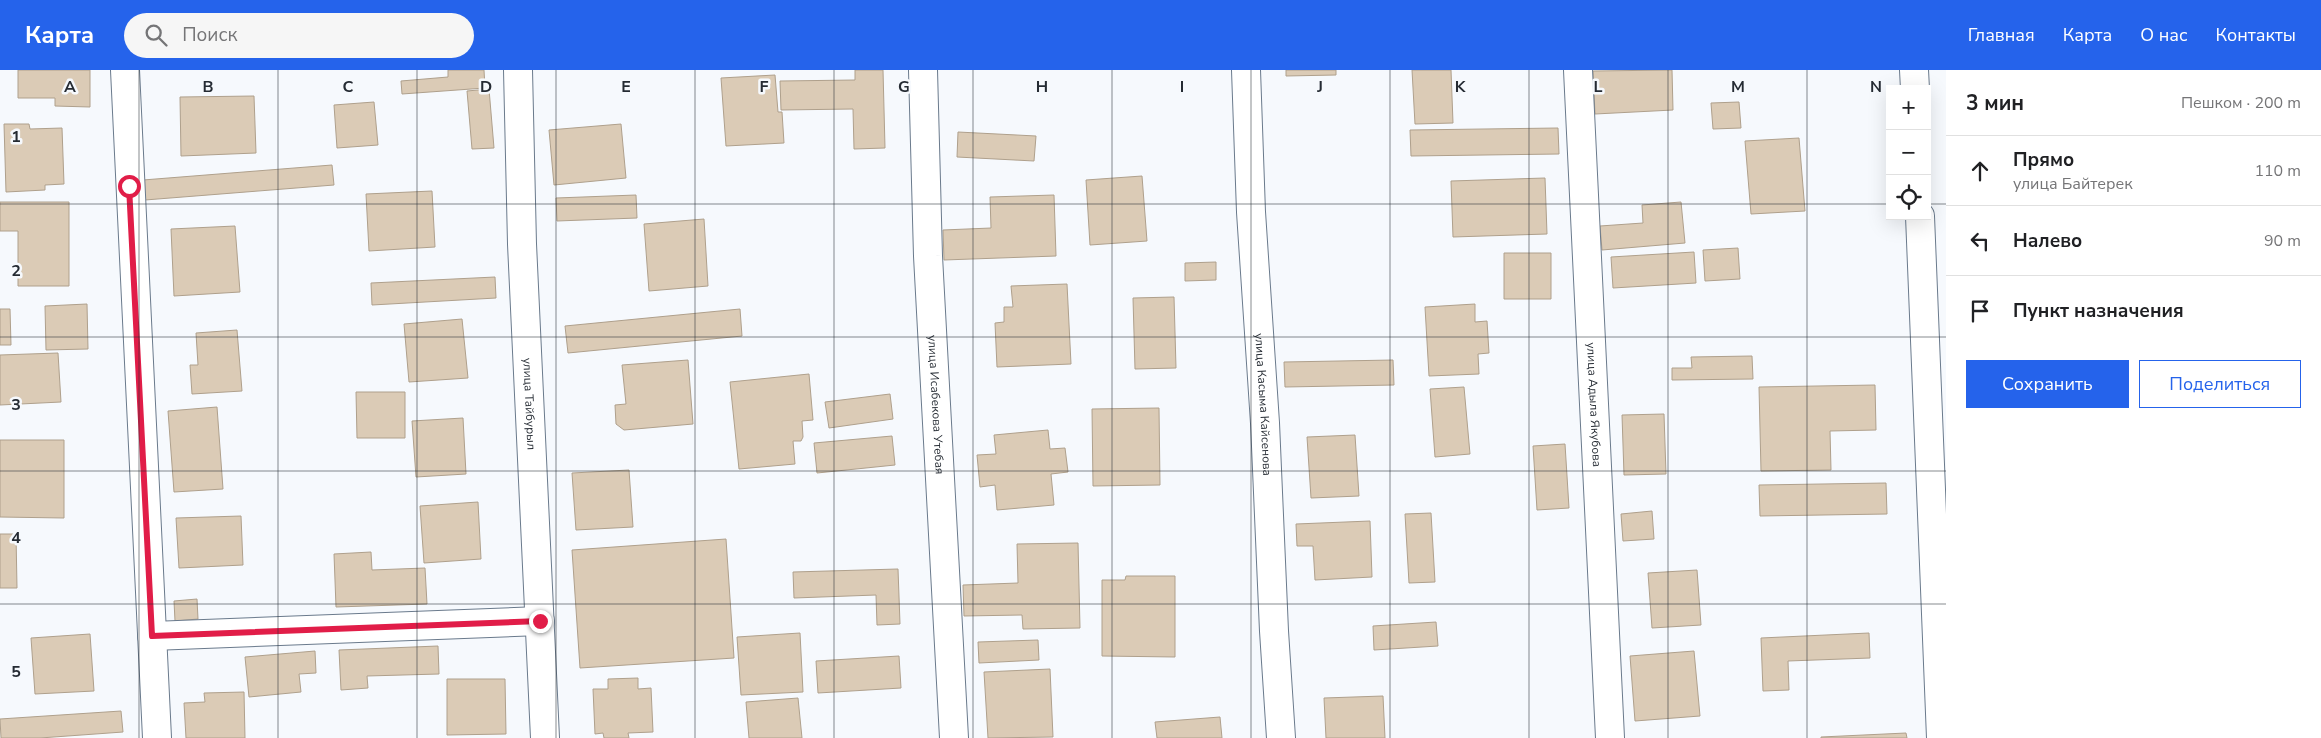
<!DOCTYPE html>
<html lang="ru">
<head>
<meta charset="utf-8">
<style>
	:root { --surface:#fff; --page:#f6f6f6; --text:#202124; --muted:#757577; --line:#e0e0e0; --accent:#2563eb }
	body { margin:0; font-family:"Nunito Sans",sans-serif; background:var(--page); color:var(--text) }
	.controls { position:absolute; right:15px; top:15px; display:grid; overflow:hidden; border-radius:0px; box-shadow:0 5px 20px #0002 }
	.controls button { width:45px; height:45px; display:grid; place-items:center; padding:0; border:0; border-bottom:1px solid var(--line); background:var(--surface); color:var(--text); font:25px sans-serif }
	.stop { position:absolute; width:15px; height:15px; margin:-11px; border:4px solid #e11d48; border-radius:50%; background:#fff }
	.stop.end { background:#e11d48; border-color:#fff; box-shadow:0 1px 5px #0008 }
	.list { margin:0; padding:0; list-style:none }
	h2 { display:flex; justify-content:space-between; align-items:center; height:65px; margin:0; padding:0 20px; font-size:21px }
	h2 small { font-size:16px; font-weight:400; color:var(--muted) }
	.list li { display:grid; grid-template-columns:32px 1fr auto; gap:15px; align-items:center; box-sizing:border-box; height:70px; padding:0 20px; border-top:1px solid var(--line) }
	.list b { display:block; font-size:19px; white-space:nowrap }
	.list p { margin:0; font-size:16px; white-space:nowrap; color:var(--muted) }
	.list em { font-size:16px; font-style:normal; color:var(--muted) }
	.actions { display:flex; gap:10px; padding:15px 20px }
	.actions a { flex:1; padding:11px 0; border:1px solid var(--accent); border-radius:0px; text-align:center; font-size:18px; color:var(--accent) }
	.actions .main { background:var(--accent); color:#fff }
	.icon { flex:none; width:28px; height:28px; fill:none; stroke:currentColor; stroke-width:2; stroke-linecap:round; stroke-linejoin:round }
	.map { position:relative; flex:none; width:1946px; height:668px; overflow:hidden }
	header { display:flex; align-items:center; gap:30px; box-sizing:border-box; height:70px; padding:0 25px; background:var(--accent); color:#fff }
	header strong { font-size:24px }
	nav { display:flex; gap:28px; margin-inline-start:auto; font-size:18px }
	.search { width:350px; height:45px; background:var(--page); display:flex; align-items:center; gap:12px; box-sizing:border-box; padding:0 18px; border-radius:28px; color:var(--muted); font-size:19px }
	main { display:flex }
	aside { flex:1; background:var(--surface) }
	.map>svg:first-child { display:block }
	.building { fill:#dbcbb6; stroke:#afa08c }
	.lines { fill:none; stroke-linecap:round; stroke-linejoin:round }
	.minor-casing { stroke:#6a7a8c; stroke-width:30 }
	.minor { stroke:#fff; stroke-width:28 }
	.route { stroke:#e11d48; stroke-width:6 }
	.grid { fill:none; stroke:#252b33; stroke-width:1; stroke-opacity:0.55 }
	.labels { text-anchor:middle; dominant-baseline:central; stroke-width:5; stroke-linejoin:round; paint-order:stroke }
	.street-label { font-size:12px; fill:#252b33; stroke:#f6f9fd }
	.grid-label { font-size:16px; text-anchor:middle; font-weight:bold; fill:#252b33; stroke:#f6f9fd; stroke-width:5; stroke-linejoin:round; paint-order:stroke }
</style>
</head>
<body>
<header>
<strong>Карта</strong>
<div class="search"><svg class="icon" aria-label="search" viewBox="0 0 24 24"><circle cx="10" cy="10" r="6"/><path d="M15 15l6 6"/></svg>Поиск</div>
<nav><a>Главная</a><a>Карта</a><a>О нас</a><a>Контакты</a></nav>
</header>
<main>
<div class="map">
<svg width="1946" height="668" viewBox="0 0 1946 668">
	<rect width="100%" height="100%" fill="#f6f9fd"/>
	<!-- building -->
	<path class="building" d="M18,0H90V37L55,36V28H18Z
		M448,0H484L485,18L402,24L401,11L448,7Z
		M855,0H883L885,78L854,79L853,39L781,40L780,11L855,10Z
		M1286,0H1336V5L1286,6Z
		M1412,0H1451L1453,53L1415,54Z
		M1672,0L1673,40L1595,44L1593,1Z
		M775,5L778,42H782L784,73L726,76L721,8Z
		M489,19L494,78L472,79L467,21Z
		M254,26L256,83L181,86L180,27Z
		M374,32L378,75L337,78L334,35Z
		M1739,32L1741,58L1713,59L1711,33Z
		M4,54H29L30,59L62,58L64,114L45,115V120L6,122Z
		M621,54L626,108L554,115L549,60Z
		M1558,58L1559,84L1411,86L1410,60Z
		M958,62L1036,66L1034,91L957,87Z
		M1799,68L1805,141L1751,144L1745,71Z
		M332,95L334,115L145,130L143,110Z
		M1142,106L1147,171L1090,175L1086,110Z
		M1545,108L1547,164L1453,167L1451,111Z
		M432,121L435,177L369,181L366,124Z
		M636,125L637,148L557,151L556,128Z
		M1054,125L1056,186L944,190L943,160L991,158L990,127Z
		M0,132H69V216H18V161H0Z
		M1681,132L1685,173L1602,180L1600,156L1643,153L1642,135Z
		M704,149L708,216L649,221L644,154Z
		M235,156L240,222L174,226L171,159Z
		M1738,178L1740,209L1705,211L1703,180Z
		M1694,182L1696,213L1613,218L1611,187Z
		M1504,183H1551V229H1504Z
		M1216,192V210L1185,211V193Z
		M495,207L496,228L372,235L371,213Z
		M1067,214L1071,294L997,297L995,253L1004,252V237H1013L1011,216Z
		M1174,227L1176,298L1135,299L1133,228Z
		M87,234L88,279L46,280L45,236Z
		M1475,234V252L1487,251L1489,283L1478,284L1479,304L1429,306L1425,237Z
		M0,239H10L11,275H0Z
		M740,239L742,266L568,283L565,256Z
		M462,249L468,308L409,312L404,254Z
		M237,260L242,321L192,324L190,295H198L196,263Z
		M58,283L61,332L0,335V285Z
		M1752,286L1753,309L1672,310V298H1692L1691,287Z
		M688,290L693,354L624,360L616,354L615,335L626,334L622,295Z
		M1393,290L1394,315L1285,317L1284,292Z
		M809,304L813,350L802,351L803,367L801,371H793L795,394L739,399L730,312Z
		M1875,315L1876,360L1830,361L1831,400L1761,401L1759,317Z
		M1464,317L1470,384L1435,387L1430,319Z
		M356,322H405V368H357Z
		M890,324L893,349L829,358L825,332Z
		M217,337L223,419L174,422L168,341Z
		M1159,338L1160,415L1093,416L1092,339Z
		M1664,344L1666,404L1624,405L1622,345Z
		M463,348L466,404L416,407L412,351Z
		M1048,360L1050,379L1065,378L1068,402L1051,404L1054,435L997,440L995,415L980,417L977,385L996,384L994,365Z
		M1355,365L1359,426L1311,428L1307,367Z
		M892,366L895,395L817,403L814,373Z
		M0,370H64V448L0,447Z
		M1565,374L1569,438L1537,440L1533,376Z
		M629,400L633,457L576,460L572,403Z
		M1886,413L1887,444L1760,446L1759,415Z
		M478,432L481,489L424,493L420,436Z
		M1652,441L1654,469L1623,471L1621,444Z
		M1431,443L1435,512L1409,513L1405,444Z
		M241,446L243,495L179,498L176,448Z
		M1370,451L1372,507L1315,510L1313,476H1297L1296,454Z
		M0,464H16L17,518H0Z
		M726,469L734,588L580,598L572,480Z
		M1078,473L1080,558L1023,559L1022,545L964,546L963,515L1018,513L1017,474Z
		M371,482L372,500L425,498L427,534L336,537L334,484Z
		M898,499L900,554L877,555L876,525L794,528L793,502Z
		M1697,500L1701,555L1652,558L1648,503Z
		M1126,506H1175V587L1102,586V510H1125Z
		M197,529L198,549L175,551L174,531Z
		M1436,552L1438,576L1374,580L1373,556Z
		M800,563L803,622L741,625L737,567Z
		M1869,563L1870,588L1788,591L1789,620L1763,621L1761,568Z
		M90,564L94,621L35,624L31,568Z
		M1038,570L1039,590L979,593L978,572Z
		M438,576L439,604L367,606L368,618L341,620L339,580Z
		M315,581L316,603L299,604L301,622L249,627L245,587Z
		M1694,581L1700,646L1635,651L1630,586Z
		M899,586L901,618L818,623L816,591Z
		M1050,599L1053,667L988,668L984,602Z
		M638,608V619L651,618L653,662L628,663L629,668H604L603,663L595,664L593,619H608V609Z
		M447,609H505L506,664L447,665Z
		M244,622L245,668H186L184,633L205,632L204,623Z
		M1383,626L1385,668H1326L1324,628Z
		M798,628L802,668H749L746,632Z
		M121,641L123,662L40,668H1L0,649Z
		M1220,647L1222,668H1157L1155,652Z
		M1906,663L1907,668H1821V667Z"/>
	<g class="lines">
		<!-- minor casing -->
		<g class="minor-casing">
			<g id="minor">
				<path d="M125,0L157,668"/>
				<path id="s1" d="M518,0L522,174L545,668"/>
				<path id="s2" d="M923,0L928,186L954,668"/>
				<path id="s3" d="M1246,0L1251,142L1265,353L1274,561L1281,668"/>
				<path id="s4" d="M1578,0L1610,668"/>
				<path d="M1914,0L1915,19"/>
				<path d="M1920,146L1941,668"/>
				<path d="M152,566L540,551"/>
			</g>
		</g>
		<!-- minor -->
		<use href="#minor" class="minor"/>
	</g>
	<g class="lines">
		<!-- route -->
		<path class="route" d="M129,116L152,566L540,551"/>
	</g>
	<!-- grid -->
	<path class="grid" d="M139,0V668M278,0V668M417,0V668M556,0V668M695,0V668M834,0V668M973,0V668M1112,0V668M1251,0V668M1390,0V668M1529,0V668M1668,0V668M1807,0V668M0,134H1890M1927,134H1946M0,267H1946M0,401H1946M0,534H1946"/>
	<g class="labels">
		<!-- street labels -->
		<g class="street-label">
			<text stroke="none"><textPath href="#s1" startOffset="334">улица Тайбурыл</textPath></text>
			<text stroke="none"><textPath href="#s2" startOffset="335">улица Исабекова Утебая</textPath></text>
			<text stroke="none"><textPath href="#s3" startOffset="335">улица Касыма Кайсенова</textPath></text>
			<text stroke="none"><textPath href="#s4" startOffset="335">улица Адыла Якубова</textPath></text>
		</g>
	</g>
	<g class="grid-label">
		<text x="70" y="22">A</text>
		<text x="208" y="22">B</text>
		<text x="348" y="22">C</text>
		<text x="486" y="22">D</text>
		<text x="626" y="22">E</text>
		<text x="764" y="22">F</text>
		<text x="904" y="22">G</text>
		<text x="1042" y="22">H</text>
		<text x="1182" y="22">I</text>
		<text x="1320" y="22">J</text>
		<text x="1460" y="22">K</text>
		<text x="1598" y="22">L</text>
		<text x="1738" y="22">M</text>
		<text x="1876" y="22">N</text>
		<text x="16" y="72">1</text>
		<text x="16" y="206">2</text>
		<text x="16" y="340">3</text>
		<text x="16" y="473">4</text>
		<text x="16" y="607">5</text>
	</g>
</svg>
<div class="controls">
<button>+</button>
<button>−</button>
<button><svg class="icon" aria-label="locate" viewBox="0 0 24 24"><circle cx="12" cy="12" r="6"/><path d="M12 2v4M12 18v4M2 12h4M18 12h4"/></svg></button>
</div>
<div class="stop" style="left:129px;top:116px"></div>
<div class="stop end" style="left:540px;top:551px"></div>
</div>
<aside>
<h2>3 мин<small>Пешком · 200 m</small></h2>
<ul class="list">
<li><svg class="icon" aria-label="ahead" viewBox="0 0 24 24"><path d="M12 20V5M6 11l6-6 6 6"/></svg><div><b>Прямо</b><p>улица Байтерек</p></div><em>110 m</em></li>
<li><svg class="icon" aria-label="left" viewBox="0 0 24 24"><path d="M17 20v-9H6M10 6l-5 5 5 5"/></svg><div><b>Налево</b></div><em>90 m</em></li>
<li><svg class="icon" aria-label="arrive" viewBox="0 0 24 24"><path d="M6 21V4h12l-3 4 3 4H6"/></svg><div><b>Пункт назначения</b></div></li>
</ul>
<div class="actions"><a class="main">Сохранить</a><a>Поделиться</a></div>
</aside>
</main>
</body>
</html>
